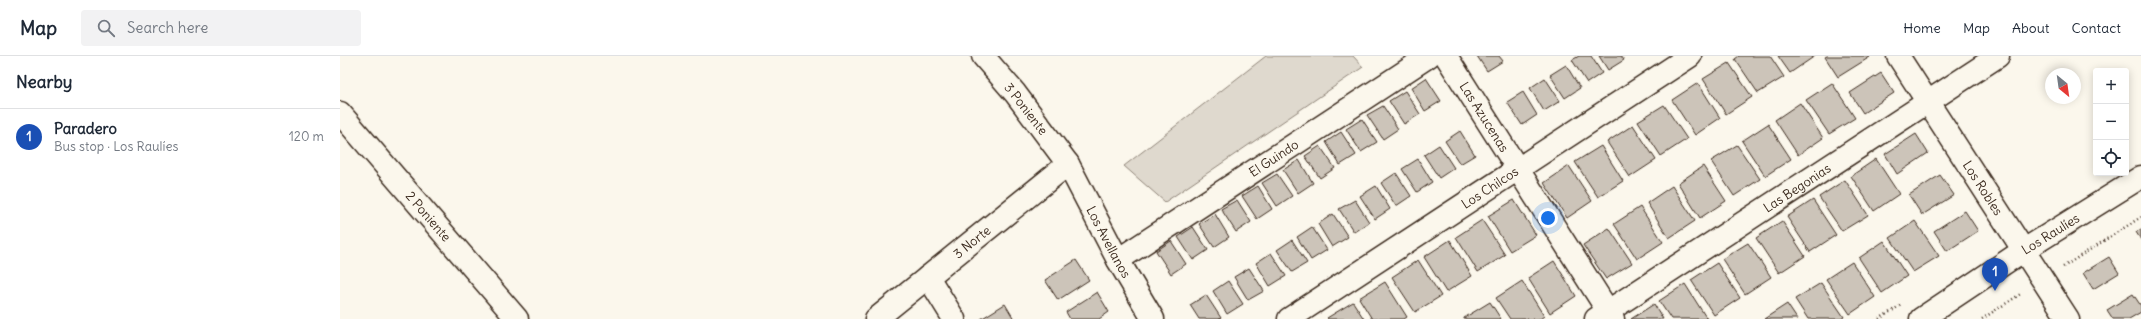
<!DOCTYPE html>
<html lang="en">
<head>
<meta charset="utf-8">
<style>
	:root { --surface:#fff; --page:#f2f2f3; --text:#1f2937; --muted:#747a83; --line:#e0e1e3; --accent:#1a73e8 }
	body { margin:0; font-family:Delius,sans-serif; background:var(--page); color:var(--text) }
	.controls { position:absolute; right:12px; top:12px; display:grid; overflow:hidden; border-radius:4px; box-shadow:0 2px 10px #0003 }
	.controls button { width:36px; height:36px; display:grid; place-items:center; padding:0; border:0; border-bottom:1px solid var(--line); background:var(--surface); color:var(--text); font:20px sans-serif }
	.compass { position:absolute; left:1705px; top:12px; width:36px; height:36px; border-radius:50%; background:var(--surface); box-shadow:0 2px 10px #0003; rotate:151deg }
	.you { position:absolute; left:1208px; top:162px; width:14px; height:14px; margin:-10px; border:3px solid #fff; border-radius:50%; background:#1a73e8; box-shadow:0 0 0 6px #1a73e833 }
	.badge { display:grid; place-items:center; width:26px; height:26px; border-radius:50%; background:var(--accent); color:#fff; font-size:13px; font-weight:700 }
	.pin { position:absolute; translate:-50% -33px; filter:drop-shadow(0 1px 2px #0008) }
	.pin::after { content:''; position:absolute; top:21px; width:14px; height:12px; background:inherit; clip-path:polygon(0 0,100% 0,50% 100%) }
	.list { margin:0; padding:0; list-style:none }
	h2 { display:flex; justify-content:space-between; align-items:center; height:52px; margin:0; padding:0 16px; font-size:17px }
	h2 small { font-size:13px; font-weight:400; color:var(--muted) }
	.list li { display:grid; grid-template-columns:26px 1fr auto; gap:12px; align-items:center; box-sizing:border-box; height:56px; padding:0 16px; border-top:1px solid var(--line) }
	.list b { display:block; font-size:15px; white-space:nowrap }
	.list p { margin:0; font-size:13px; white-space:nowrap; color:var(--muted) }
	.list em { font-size:13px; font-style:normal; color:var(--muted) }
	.icon { flex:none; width:22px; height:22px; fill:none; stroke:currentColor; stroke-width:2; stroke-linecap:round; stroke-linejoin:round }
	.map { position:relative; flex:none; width:1801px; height:263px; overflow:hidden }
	header { display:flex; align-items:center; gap:24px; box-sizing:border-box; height:56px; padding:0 20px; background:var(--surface); border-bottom:1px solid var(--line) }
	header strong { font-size:19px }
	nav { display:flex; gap:22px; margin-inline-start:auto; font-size:14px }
	.search { width:280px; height:36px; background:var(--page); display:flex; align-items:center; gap:10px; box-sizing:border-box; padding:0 14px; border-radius:4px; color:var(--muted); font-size:15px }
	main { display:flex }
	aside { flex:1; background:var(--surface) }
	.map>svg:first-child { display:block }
	.green { fill:#dfd9ce; stroke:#8d8276 }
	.building { fill:#ccc4b9; stroke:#3b2a1e }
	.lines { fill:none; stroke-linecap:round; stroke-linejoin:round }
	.street-casing { stroke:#3b2a1e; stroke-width:25 }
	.secondary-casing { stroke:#3b2a1e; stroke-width:25 }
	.path { stroke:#3b2a1e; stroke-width:2.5; stroke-dasharray:1 3; stroke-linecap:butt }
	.street { stroke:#fbf7ec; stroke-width:22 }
	.secondary { stroke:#fbf7ec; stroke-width:22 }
	.labels { text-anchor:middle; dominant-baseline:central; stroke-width:4; stroke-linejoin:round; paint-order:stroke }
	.street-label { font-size:13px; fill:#3b2a1e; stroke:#fbf7ec }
</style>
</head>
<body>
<header>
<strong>Map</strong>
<div class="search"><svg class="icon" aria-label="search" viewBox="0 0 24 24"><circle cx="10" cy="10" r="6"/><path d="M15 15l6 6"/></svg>Search here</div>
<nav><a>Home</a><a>Map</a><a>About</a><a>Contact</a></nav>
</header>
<main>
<aside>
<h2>Nearby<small></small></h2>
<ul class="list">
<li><span class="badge" style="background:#1a4fb4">1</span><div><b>Paradero</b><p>Bus stop · Los Raulíes</p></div><em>120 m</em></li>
</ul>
</aside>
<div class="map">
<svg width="1801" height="263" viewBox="0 0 1801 263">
	<rect width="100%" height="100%" fill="#fbf7ec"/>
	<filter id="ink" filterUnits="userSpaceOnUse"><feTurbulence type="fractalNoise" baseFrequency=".025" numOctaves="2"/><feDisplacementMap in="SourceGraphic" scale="8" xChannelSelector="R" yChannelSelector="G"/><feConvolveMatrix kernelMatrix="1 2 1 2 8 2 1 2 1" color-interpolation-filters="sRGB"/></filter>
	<g filter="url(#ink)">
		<!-- green -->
		<path class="green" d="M926,0H1013L1023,11L825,146L784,110Z"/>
		<!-- building -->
		<path class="building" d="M1137,0H1159L1163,5L1147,15Z
			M1239,0H1251L1262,17L1247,27L1232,4Z
			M1259,0H1281L1284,4L1268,14Z
			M1399,0H1430L1444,21L1418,37L1395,3Z
			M1438,0H1475L1450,17Z
			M1487,0H1529L1530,1L1498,21L1485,1Z
			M1389,7L1412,41L1386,58L1363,23Z
			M1226,9L1240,32L1225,42L1210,19Z
			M1541,17L1554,37L1523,57L1510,37Z
			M1086,22L1101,45L1085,55L1071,32Z
			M1205,22L1220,45L1204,55L1190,32Z
			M1358,27L1380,62L1355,79L1332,44Z
			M1492,27L1515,62L1489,78L1466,44Z
			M1065,35L1080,58L1064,68L1049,45Z
			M1183,36L1197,59L1182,69L1167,46Z
			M1460,47L1483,82L1458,99L1435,64Z
			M1324,49L1347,83L1321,100L1298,65Z
			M1043,50L1058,73L1043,83L1027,59Z
			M1022,63L1037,86L1021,96L1006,73Z
			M1428,68L1451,103L1425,120L1402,85Z
			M1293,69L1316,104L1290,121L1267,86Z
			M1120,75L1135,99L1120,108L1105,85Z
			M1001,76L1016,99L1000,109L986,86Z
			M1576,78L1588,97L1557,118L1545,98Z
			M1099,89L1114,112L1099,122L1084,99Z
			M1397,89L1420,123L1394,140L1371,105Z
			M980,90L995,112L980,122L965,100Z
			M1261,90L1283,125L1258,141L1235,106Z
			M1078,103L1092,126L1077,136L1062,113Z
			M1536,103L1559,138L1534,155L1511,120Z
			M959,104L973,127L958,137L943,114Z
			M1229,110L1252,145L1227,162L1204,127Z
			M1363,110L1386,145L1360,162L1338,127Z
			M1056,117L1071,140L1056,150L1041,127Z
			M937,118L952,140L937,150L922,127Z
			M1600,119L1614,139L1582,159L1569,139Z
			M1505,124L1528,159L1502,175L1479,141Z
			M918,130L932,153L917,163L902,140Z
			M1036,130L1050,153L1035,163L1020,140Z
			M1332,130L1355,165L1329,182L1307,147Z
			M897,144L911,166L896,176L881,153Z
			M1015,144L1029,166L1014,176L999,153Z
			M1174,144L1196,179L1170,195L1148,160Z
			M1473,144L1496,179L1470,196L1447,161Z
			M1300,151L1323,186L1297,203L1274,168Z
			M1625,155L1638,175L1607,195L1594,175Z
			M875,158L889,181L874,191L859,168Z
			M993,158L1008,181L992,191L978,168Z
			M1142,164L1165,199L1138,216L1116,181Z
			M1442,165L1465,200L1439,217L1416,182Z
			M1575,165L1599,200L1573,216L1550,182Z
			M853,171L868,194L853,204L838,181Z
			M972,171L987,194L971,204L957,181Z
			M1269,172L1292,207L1266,223L1243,189Z
			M1801,173V184L1796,176Z
			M952,184L967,207L952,216L937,194Z
			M1110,184L1132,220L1106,236L1084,201Z
			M831,185L846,208L831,218L816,195Z
			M1544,185L1567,220L1542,237L1519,202Z
			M1408,187L1431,221L1405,238L1382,203Z
			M931,197L946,220L930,230L916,207Z
			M1769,201L1779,217L1753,233L1743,217Z
			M736,204L749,224L718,244L705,224Z
			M1078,204L1101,240L1075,256L1052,221Z
			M1214,205L1236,240L1210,257L1188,222Z
			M1512,206L1535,241L1510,258L1486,223Z
			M1377,207L1400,242L1374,259L1351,224Z
			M909,212L924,235L908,244L894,221Z
			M888,225L903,248L887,258L873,235Z
			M1182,225L1204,260L1200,263H1170L1156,242Z
			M1045,226L1067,261L1064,263H1032L1019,242Z
			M1481,227L1504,261L1501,263H1468L1455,243Z
			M1345,228L1367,263H1331L1319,245Z
			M757,236L769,256L759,263H730L726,256Z
			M1793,238L1801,250V256L1789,263H1773L1767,254Z
			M866,239L881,262L879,263H859L850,249Z
			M1013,246L1024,263H988L987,262Z
			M1150,246L1161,263H1124V262Z
			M665,248L674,263H641Z
			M1314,248L1323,263H1291Z
			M1447,248L1457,263H1424Z"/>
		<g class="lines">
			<!-- street casing -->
			<g class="street-casing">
				<g id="street">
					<path id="s1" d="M1106,0L1273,263"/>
					<path id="s2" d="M1558,0L1728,263"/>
					<path id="s3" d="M0,57L177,263"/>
					<path id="s4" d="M728,108L778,204L813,263"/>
					<path id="s5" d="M778,204L1089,0"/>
					<path d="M588,221L614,263"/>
					<path id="s6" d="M949,263L1350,0"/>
					<path id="s7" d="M1256,263L1658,0"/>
					<path id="s8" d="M1581,263L1684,194L1801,121"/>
				</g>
			</g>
			<!-- secondary casing -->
			<g class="secondary-casing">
				<g id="secondary">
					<path id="s9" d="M536,263L728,108L675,37L643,0"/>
				</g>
			</g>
			<!-- path -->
			<path class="path" d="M1723,211L1801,161
				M1539,263L1561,249
				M1642,263L1682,237"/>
			<!-- street -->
			<use href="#street" class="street"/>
			<!-- secondary -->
			<use href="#secondary" class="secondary"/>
		</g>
	</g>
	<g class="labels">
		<!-- street labels -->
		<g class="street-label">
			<text transform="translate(686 53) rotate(52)">3 Poniente</text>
			<text stroke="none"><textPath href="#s1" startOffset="72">Las Azucenas</textPath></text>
			<text stroke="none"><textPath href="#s5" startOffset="186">El Guindo</textPath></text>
			<text stroke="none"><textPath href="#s6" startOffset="240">Los Chilcos</textPath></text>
			<text stroke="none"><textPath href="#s7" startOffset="240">Las Begonias</textPath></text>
			<text stroke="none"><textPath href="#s2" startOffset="157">Los Robles</textPath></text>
			<text stroke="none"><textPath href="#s3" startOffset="136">2 Poniente</textPath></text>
			<text stroke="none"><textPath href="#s8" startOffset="155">Los Raulíes</textPath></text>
			<text stroke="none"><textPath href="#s9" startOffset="123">3 Norte</textPath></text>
			<text stroke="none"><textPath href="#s4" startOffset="88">Los Avellanos</textPath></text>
		</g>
	</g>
</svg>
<div class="controls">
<button>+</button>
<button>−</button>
<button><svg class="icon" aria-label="locate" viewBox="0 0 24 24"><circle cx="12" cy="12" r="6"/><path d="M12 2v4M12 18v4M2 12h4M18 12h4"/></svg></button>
</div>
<svg class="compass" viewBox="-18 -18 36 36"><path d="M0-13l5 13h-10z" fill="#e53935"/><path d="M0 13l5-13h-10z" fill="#747a83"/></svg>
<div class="you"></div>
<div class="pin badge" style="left:1655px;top:235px;background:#1a4fb4">1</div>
</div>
</main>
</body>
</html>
